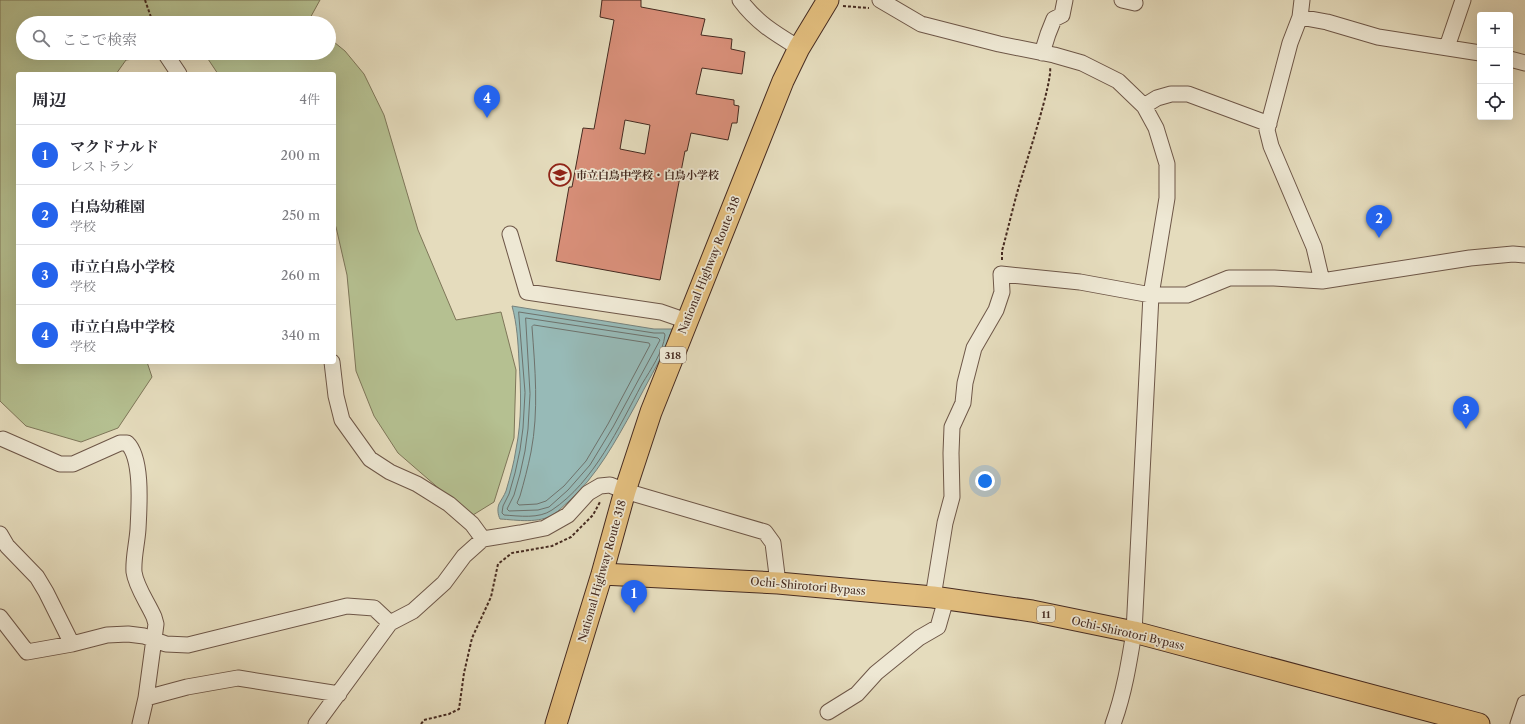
<!DOCTYPE html>
<html lang="ja">
<head>
<meta charset="utf-8">
<style>
	:root { --surface:#fff; --page:#f7f7f7; --text:#2b2b33; --muted:#7c7c81; --line:#e1e1e2; --accent:#2563eb }
	body { margin:0; font-family:"Libre Caslon Text","Noto Serif JP",serif; background:var(--page); color:var(--text) }
	.controls { position:absolute; right:12px; top:12px; display:grid; overflow:hidden; border-radius:4px; box-shadow:0 4px 16px #0002 }
	.controls button { width:36px; height:36px; display:grid; place-items:center; padding:0; border:0; border-bottom:1px solid var(--line); background:var(--surface); color:var(--text); font:20px sans-serif }
	.you { position:absolute; left:985px; top:481px; width:14px; height:14px; margin:-10px; border:3px solid #fff; border-radius:50%; background:#1a73e8; box-shadow:0 0 0 6px #1a73e833 }
	.badge { display:grid; place-items:center; width:26px; height:26px; border-radius:50%; background:var(--accent); color:#fff; font-size:13px; font-weight:700 }
	.pin { position:absolute; translate:-50% -33px; filter:drop-shadow(0 1px 2px #0008) }
	.pin::after { content:''; position:absolute; top:21px; width:14px; height:12px; background:inherit; clip-path:polygon(0 0,100% 0,50% 100%) }
	.list { margin:0; padding:0; list-style:none }
	h2 { display:flex; justify-content:space-between; align-items:center; height:52px; margin:0; padding:0 16px; font-size:17px }
	h2 small { font-size:13px; font-weight:400; color:var(--muted) }
	.list li { display:grid; grid-template-columns:26px 1fr auto; gap:12px; align-items:center; box-sizing:border-box; height:60px; padding:0 16px; border-top:1px solid var(--line) }
	.list b { display:block; font-size:15px; white-space:nowrap }
	.list p { margin:0; font-size:13px; white-space:nowrap; color:var(--muted) }
	.list em { font-size:13px; font-style:normal; color:var(--muted) }
	.icon { flex:none; width:22px; height:22px; fill:none; stroke:currentColor; stroke-width:2; stroke-linecap:round; stroke-linejoin:round }
	.map { position:relative; flex:none; width:1525px; height:724px; overflow:hidden }
	.search { position:absolute; background:var(--surface); box-shadow:0 4px 16px #0002; left:16px; top:16px; width:320px; height:44px; display:flex; align-items:center; gap:10px; box-sizing:border-box; padding:0 14px; border-radius:22px; color:var(--muted); font-size:15px }
	.panel { position:absolute; background:var(--surface); box-shadow:0 4px 16px #0002; left:16px; top:72px; width:320px; height:292px; border-radius:4px }
	.map>svg:first-child { display:block }
	.green { fill:#b5c091; stroke:#7e7659 }
	.water { fill:#97bab7; stroke:#77817b }
	.lines { fill:none; stroke-linecap:round; stroke-linejoin:round }
	.shore { stroke:#6e726c; stroke-width:1 }
	.building { fill:#d88f79; stroke:#462b21; fill-rule:evenodd }
	.minor-casing { stroke:#6e5748; stroke-width:17 }
	.highway-casing { stroke:#462b21; stroke-width:23 }
	.path { stroke:#462b21; stroke-width:2; stroke-dasharray:3 2; stroke-linecap:butt }
	.minor { stroke:#eee8d4; stroke-width:15 }
	.highway { stroke:#e2be7e; stroke-width:21 }
	.labels { text-anchor:middle; dominant-baseline:central; stroke-width:3.5; stroke-linejoin:round; paint-order:stroke }
	.shield { fill:#eee8d4; stroke:#786457; stroke-width:1 }
	.shield-label { font-size:10px; font-weight:bold; fill:#462b21 }
	.poi-label { font-size:11px; font-weight:bold; fill:#462b21; stroke:#eee8d4; text-anchor:start }
	.street-label { font-size:11px; fill:#462b21; stroke:#eee8d4 }
</style>
</head>
<body>
<div class="map">
<svg width="1525" height="724" viewBox="0 0 1525 724">
	<rect width="100%" height="100%" fill="#e5dcbd"/>
	<filter id="stains"><feTurbulence type="fractalNoise" baseFrequency=".005" numOctaves="4"/><feColorMatrix values="0 0 0 0 .2 0 0 0 0 .09 0 0 0 0 .02 0 0 0 .5 -.17"/></filter>
	<radialGradient id="worn" r=".72"><stop offset=".6" stop-color="#630" stop-opacity="0"/><stop offset="1" stop-color="#630" stop-opacity=".3"/></radialGradient>
	<!-- green -->
	<path class="green" d="M0,0H320L309,20L312,23H23V53H178L126,60L116,74H18V362H147L152,377L118,428L81,442L26,426L0,401Z
		M329,38L345,51L364,74L384,115L418,230L456,320L501,312L516,370L514,438L494,502L473,515L443,492L398,453L374,416L356,371L347,275L336,227L334,223V74H218L204,53H329Z"/>
	<!-- water -->
	<path class="water" d="M512,306L654,329H672L669,338H671C659,362 646,385 634,408C615,442 597,476 568,502C563,506 559,511 554,514C539,524 517,520 500,519C498,515 497,509 499,504C501,500 504,496 506,491C510,477 514,463 516,449C522,420 521,390 519,361C518,342 517,324 512,306Z"/>
	<g class="lines">
		<!-- shore -->
		<path class="shore" d="M519,312L654,333H664L665,335C663,352 651,369 642,384C619,427 594,482 552,510C539,519 519,516 504,515L502,513L503,506L509,494L515,473L520,450L523,428L525,393Z
			M526,318L658,338L660,340L613,427L590,465L568,490L549,507L538,510L509,511L507,509L514,495L520,474L525,451L528,429L530,394Z
			M534,325L649,343L650,345L608,424L586,461L564,486L546,501L537,504L519,505L517,503L520,496C524,482 528,467 531,452C539,411 535,368 532,327Z"/>
	</g>
	<!-- building -->
	<path class="building" d="M602,0H641V7L705,19L701,35L732,39L731,49L745,52L742,74L702,68L696,94L734,100V105L739,106L737,123H732L728,140L691,133L687,151H685L660,280L556,261L569,187H572L583,128L594,129L614,20L600,17ZM625,120L650,125L645,154L620,149Z"/>
	<g class="lines">
		<!-- minor casing -->
		<g class="minor-casing">
			<path id="minor" d="M740,0C757,23 776,34 799,48
				M880,0L921,24L999,44L1054,55L1082,63L1118,81L1144,106L1156,128L1167,164V198L1151,295L1134,632C1129,663 1124,694 1113,724
				M1122,0L1135,3
				M1302,0L1300,17L1290,43L1267,130L1271,146L1314,247L1322,281
				M1300,17L1327,22L1378,37L1480,53
				M1447,47L1463,0
				M165,53L179,74
				M1042,53L1048,34L1054,19L1062,15L1065,0
				M1510,59L1525,63
				M1144,106L1157,98L1171,94H1188L1269,124
				M510,234L527,292L661,312L687,321
				M332,362L336,396L342,420L370,459L390,472L417,484L449,504L472,524L483,539
				M3,439L60,464H73L120,443H127C143,458 139,508 138,529C137,544 133,558 134,572C136,587 148,603 154,617L156,624L146,698L140,724
				M0,534L7,546L37,577L46,592L72,644
				M933,597L945,523L952,497L951,453L952,427L963,403L965,383L974,348L996,310L1002,292L1001,274L1080,282L1151,295H1187L1229,278H1274L1322,281L1470,258L1513,254L1525,255
				M0,617L27,652L72,644L107,635L128,634L144,636L166,644L188,645L347,606L374,608L390,623
				M146,698L187,687L238,678L339,694
				M828,712L857,694L876,673L919,638L938,627L946,599
				M316,724L390,623L413,611L444,583L464,556L483,539L520,533L545,528L568,515L588,493L600,486L610,485L625,491L765,532L773,543L778,583
				M1518,724L1525,703"/>
		</g>
		<!-- highway casing -->
		<g class="highway-casing">
			<path id="highway" d="M602,574L778,583L933,597L1032,611L1134,632L1479,724
				M556,724L602,574L625,491L651,412L783,81L799,48L828,0"/>
		</g>
		<!-- path -->
		<path class="path" d="M145,0L153,23
			M843,6L869,8
			M1002,260V251C1008,229 1013,207 1019,186C1025,166 1053,81 1050,67
			M421,724L424,720L449,714L459,709L464,673L472,638L491,597L498,564L512,553L552,546L571,537L593,515L600,502"/>
		<!-- minor -->
		<use href="#minor" class="minor"/>
		<!-- highway -->
		<use href="#highway" class="highway"/>
	</g>
	<!-- icons -->
	<defs>
		<g id="school-ring" transform="scale(1.15)"><circle r="9.5" fill="#eee8d4" stroke="#8f2418" stroke-width="1.5"/><path d="M0-5L7-2L0 1L-7-2ZM-4 1L0 2.5L4 1V4Q0 6-4 4Z" fill="#8f2418"/></g>
	</defs>
	<g fill-rule="evenodd">
		<use href="#school-ring" x="560" y="175"/>
	</g>
	<g class="labels">
		<!-- shield labels -->
		<g class="shield">
			<rect x="660" y="347" width="26" height="16" rx="3"/>
			<rect x="1037" y="606" width="18" height="16" rx="3"/>
		</g>
		<g class="shield-label">
			<text x="673" y="355">318</text>
			<text x="1046" y="614">11</text>
		</g>
		<!-- poi labels -->
		<g class="poi-label">
			<text x="576" y="175">市立白鳥中学校・白鳥小学校</text>
		</g>
		<!-- street labels -->
		<g class="street-label">
			<text transform="translate(709 265) rotate(-68)">National Highway Route 318</text>
			<text transform="translate(602 571) rotate(-74)">National Highway Route 318</text>
			<text transform="translate(808 586) rotate(5)">Ochi-Shirotori Bypass</text>
			<text transform="translate(1128 633) rotate(13)">Ochi-Shirotori Bypass</text>
		</g>
	</g>
	<rect width="100%" height="100%" filter="url(#stains)"/>
	<rect width="100%" height="100%" fill="url(#worn)"/>
</svg>
<div class="controls">
<button>+</button>
<button>−</button>
<button><svg class="icon" aria-label="locate" viewBox="0 0 24 24"><circle cx="12" cy="12" r="6"/><path d="M12 2v4M12 18v4M2 12h4M18 12h4"/></svg></button>
</div>
<div class="you"></div>
<div class="pin badge" style="left:634px;top:613px">1</div>
<div class="pin badge" style="left:1379px;top:238px">2</div>
<div class="pin badge" style="left:1466px;top:429px">3</div>
<div class="pin badge" style="left:487px;top:118px">4</div>
<div class="search"><svg class="icon" aria-label="search" viewBox="0 0 24 24"><circle cx="10" cy="10" r="6"/><path d="M15 15l6 6"/></svg>ここで検索</div>
<section class="panel">
<h2>周辺<small>4件</small></h2>
<ul class="list">
<li><span class="badge">1</span><div><b>マクドナルド</b><p>レストラン</p></div><em>200 m</em></li>
<li><span class="badge">2</span><div><b>白鳥幼稚園</b><p>学校</p></div><em>250 m</em></li>
<li><span class="badge">3</span><div><b>市立白鳥小学校</b><p>学校</p></div><em>260 m</em></li>
<li><span class="badge">4</span><div><b>市立白鳥中学校</b><p>学校</p></div><em>340 m</em></li>
</ul>
</section>
</div>
</body>
</html>
